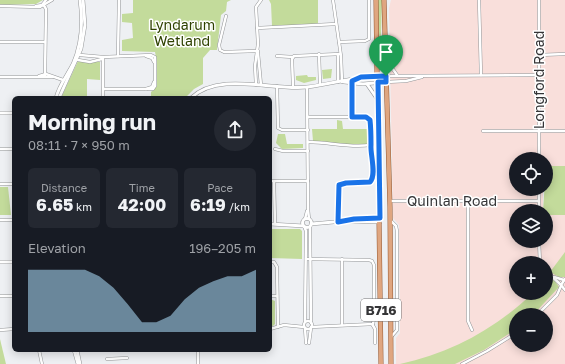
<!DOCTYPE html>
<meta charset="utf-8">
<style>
body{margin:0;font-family:"Golos Text",sans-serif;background:#242831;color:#f1f3f6;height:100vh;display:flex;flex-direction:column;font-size:15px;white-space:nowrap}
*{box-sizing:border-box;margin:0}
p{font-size:13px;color:#9ea1a6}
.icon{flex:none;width:22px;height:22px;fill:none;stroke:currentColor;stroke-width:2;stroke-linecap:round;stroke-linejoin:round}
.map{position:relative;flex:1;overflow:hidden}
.panel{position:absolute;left:12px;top:96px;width:260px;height:256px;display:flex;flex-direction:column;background:#171b24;border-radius:6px;box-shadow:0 2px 10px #0003}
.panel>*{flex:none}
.buttons{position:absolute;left:509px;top:152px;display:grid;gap:8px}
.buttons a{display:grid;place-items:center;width:44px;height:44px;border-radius:50%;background:#171b24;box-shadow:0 2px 10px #0003;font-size:20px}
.pin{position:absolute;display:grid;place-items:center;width:34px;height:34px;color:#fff;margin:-41px -17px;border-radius:50% 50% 50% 0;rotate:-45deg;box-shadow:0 0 4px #0007}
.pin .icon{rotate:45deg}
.round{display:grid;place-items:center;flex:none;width:42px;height:42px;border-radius:21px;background:#242831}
.overview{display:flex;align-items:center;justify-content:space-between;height:68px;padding:0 16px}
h1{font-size:22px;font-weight:700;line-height:30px}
.metrics{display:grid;grid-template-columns:repeat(3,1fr);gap:6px;height:68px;padding:4px 16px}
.metrics div{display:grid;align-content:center;border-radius:6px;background:#242831;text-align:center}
.metrics b{font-size:17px;font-weight:700}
.metrics small{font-size:11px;font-weight:400}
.metrics p{font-size:11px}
.chart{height:112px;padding:8px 16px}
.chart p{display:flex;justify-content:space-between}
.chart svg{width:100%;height:72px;margin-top:4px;fill:#8eb6ce;opacity:.7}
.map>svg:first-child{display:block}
</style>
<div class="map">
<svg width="565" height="364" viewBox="0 0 565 364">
<rect width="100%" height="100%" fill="#eef0f3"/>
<path fill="#f9dfdb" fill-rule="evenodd" d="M391,0H565V166H546V159H516V189H543V211H516V241H546V215H565V364H396V338L400,333L399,225L393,218L389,8ZM516,263H546V293H516ZM516,315H546V345H516Z"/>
<g fill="#c3db9b">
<path d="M0,0H43L36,4L0,5Z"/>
<path d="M133,0H231L227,2L226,11L221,15L217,50H210L203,58V84L194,89L185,98H151V92L157,86V62L155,52L122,51V40L133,38L132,23L122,22V14L133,13Z"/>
<path d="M269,0H318V24L272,26L271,4Z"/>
<path d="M376,0H382L380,71L378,69Z"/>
<path d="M78,61L100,62V80L87,79V98H61Z"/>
<path d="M332,69L331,78L323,79L322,70Z"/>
<path d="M307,75L308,77H316V80L304,83L296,80V76Z"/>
<path d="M337,120L342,121L343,129H368L367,144L340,145L313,141L312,129H337Z"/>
<path d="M278,134H285L287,144H303V148L282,149L276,143Z"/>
<path d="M546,166H565V215H546V211H543Z"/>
<path d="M0,187H8L11,215H0Z"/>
<path d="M270,229H300L302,231V259L270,258Z"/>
<path d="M565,252V277H559L550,272Z"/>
<path d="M547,276L555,281L559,287L533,315H516V329L484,350L455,364H400C451,353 495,329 533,293H546Z"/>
<path d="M270,299L275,301V324L273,326H270Z"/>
<path d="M0,339L6,364H0Z"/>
</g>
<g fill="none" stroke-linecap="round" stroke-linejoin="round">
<g stroke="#949698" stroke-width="3.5">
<g id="minor">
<path d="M333,0L341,56L342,82"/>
<path d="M479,0L481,75"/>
<path d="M43,4L46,9L45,76"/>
<path d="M0,6L40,7L52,0"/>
<path d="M36,6L42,5L46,0"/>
<path d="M226,16L219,45L220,50L224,52L258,51"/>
<path d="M257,28L336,24"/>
<path d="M0,42H45"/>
<path d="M339,42L365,41L369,39V0"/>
<path d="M258,53L261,85"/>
<path d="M319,54L320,84"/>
<path d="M80,55L103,57L151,55L155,57V86L153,89H103"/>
<path d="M387,55L388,62L397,75"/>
<path d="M539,55L565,54"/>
<path d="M118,56L119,0"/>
<path d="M146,56L152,58L154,62"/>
<path d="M277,56L293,57"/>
<path d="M103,57V98"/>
<path d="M78,60L90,62L102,59"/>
<path d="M39,76L46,74L63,80"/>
<path d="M387,76L539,75"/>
<path d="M0,77H53"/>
<path d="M338,82V54"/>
<path d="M386,82L406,81L422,77"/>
<path d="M256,85L255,66L258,44L256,7L261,0"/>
<path d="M277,86L278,128L282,130H308"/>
<path d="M293,86L292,59L294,56L340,54"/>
<path d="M307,87L308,209L309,219"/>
<path d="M146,89L152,87L154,82"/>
<path d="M308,117H366L370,120L372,138L370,145L372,151V179C365,187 348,179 339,185L338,222"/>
<path d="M352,117L353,79"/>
<path d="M483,131H565"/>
<path d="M308,142C329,142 349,148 370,145"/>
<path d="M0,149H14"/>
<path d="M275,149L283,151H308"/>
<path d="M539,159V0"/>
<path d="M270,181H308"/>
<path d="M274,181L275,224"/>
<path d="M0,184H14"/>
<path d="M539,189V211"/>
<path d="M390,201H539"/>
<path d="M468,201V321L472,330"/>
<path d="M305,219L307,211"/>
<path d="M0,220H14"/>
<path d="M391,221L396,226L397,231V330L391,337"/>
<path d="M304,226L306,231L305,322"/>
<path d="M310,226L311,323"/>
<path d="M539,241L540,263"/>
<path d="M306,259L369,260L372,261L374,265V319L373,324L311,327"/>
<path d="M342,259V325"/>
<path d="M270,262H274L277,267L278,327"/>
<path d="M546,271L561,285"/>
<path d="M554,277L564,280"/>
<path d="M565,279L561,285L565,290"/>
<path d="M0,296H14"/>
<path d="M270,296H277"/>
<path d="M537,315L557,295L561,286"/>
<circle cx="308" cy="325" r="4"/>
<path d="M372,324L375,329V343"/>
<path d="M305,328L306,343"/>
<path d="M270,329L284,325L304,327"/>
<path d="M0,330L14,329"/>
<path d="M309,343L311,328"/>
<path d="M39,350L42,364"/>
<path d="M107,359L127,358"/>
<path d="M198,364V350"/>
<path d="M462,364L487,351L516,333"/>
</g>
</g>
<g stroke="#949698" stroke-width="4">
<g id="tertiary">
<path d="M344,82L363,84L386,82"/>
<path d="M367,84L378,100"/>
<path d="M56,98C59,85 67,76 73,64C82,44 83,22 80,0"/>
<path d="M59,98L81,49L85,25L83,0"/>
<path d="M191,98C219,71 273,91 307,87C334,84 359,75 386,76"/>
<path d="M0,113H14"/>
<circle cx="307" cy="223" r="4.5"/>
<path d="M347,221L380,218"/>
<path d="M270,224L304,226"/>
<path d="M311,224L345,221L380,222"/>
<path d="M0,262H14"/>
<path d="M74,350L78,364"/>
<path d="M77,350L80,364"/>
</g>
</g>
<g stroke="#955730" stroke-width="5">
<g id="primary">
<path d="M376,0L381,364"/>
<path d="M384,0L390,207L391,364"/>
</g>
</g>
<use href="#minor" stroke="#fff" stroke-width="2.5"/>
<use href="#tertiary" stroke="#fff" stroke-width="3"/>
<use href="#primary" stroke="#dfa680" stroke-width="4"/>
</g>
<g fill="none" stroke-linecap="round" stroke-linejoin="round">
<g stroke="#fff" stroke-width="8">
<path id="route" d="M386,76V82H378L380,218L354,219L338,222L339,185L346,183L370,182C377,175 370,154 371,145C371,136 371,129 370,120L366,117H352V81L361,77Z"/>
</g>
<use href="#route" stroke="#1a73e8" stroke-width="5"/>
</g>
<g text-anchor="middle" stroke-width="3" stroke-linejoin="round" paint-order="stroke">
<rect fill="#fff" stroke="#727273" stroke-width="1" x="361" y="299" width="40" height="22" rx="3"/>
<g font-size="13" font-weight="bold" fill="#353537">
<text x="381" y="315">B716</text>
</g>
<g font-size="14" fill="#2f4200" stroke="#fff">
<text x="182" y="30">Lyndarum<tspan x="182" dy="16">Wetland</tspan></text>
</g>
<g font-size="14" fill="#353537" stroke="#fff">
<text transform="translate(539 80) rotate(-90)" y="5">Longford Road</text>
<text x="452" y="206">Quinlan Road</text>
</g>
</g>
</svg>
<div class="buttons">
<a><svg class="icon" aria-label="locate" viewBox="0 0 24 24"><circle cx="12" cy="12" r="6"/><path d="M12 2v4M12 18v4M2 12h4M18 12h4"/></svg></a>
<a><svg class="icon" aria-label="layers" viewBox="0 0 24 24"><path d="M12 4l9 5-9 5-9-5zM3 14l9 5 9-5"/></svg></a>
<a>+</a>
<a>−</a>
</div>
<div class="pin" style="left:386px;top:76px;background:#1e9e55"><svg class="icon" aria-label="arrive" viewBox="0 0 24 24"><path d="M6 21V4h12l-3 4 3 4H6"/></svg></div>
<section class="panel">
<div class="overview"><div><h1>Morning run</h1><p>08:11 · 7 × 950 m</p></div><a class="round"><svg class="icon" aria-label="share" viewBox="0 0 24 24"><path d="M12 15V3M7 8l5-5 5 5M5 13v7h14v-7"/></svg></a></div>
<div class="metrics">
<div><p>Distance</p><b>6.65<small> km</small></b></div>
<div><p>Time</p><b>42:00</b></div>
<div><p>Pace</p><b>6:19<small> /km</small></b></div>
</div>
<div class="chart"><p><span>Elevation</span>196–205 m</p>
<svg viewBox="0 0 160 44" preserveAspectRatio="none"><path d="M0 44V6L10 6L20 6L30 6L40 6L50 10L60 17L70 27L80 38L90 38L100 34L110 24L120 17L130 13L140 10L150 10L160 6V44z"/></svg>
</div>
</section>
</div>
